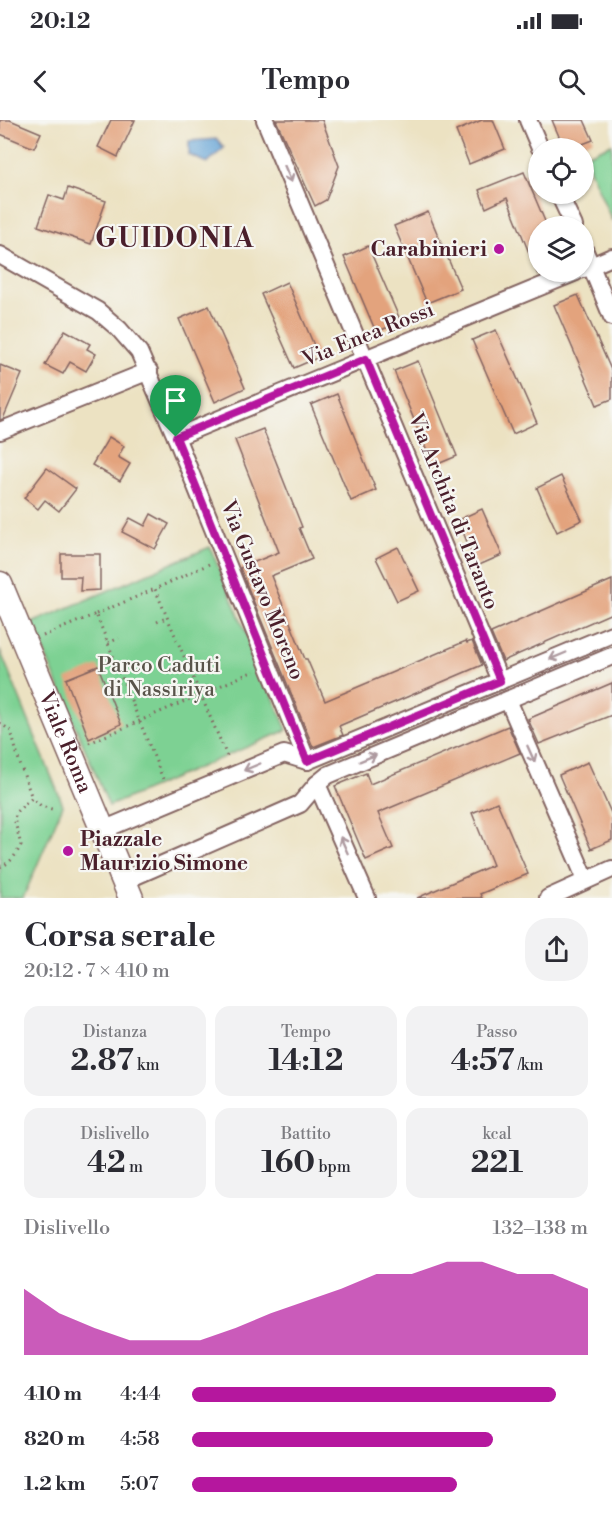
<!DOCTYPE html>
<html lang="it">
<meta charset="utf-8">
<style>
body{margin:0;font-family:"Libre Bodoni",serif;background:#f2f2f3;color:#2b2b33;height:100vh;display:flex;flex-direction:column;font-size:22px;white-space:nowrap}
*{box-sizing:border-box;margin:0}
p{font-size:20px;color:#7c7c81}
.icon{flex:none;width:33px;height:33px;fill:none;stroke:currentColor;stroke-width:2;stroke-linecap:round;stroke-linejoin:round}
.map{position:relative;height:778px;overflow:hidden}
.panel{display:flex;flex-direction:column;background:#fff;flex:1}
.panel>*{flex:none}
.tools{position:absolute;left:528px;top:18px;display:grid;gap:12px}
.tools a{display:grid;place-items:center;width:66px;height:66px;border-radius:50%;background:#fff;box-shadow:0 2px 4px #0004;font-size:30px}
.pin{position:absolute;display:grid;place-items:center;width:51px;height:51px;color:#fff;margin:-62px -26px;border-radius:50% 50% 50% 0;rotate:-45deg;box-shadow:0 0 6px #0007}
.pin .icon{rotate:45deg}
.round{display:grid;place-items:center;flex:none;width:63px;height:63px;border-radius:24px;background:#f2f2f3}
.summary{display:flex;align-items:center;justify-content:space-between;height:102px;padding:0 24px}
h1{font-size:33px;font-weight:800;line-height:45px}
.figures{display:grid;grid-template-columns:repeat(3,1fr);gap:9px;height:102px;padding:6px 24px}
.figures div{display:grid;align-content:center;border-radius:15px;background:#f2f2f3;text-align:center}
.figures b{font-size:30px;font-weight:800}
.figures small{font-size:16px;font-weight:400}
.figures p{font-size:16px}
.chart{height:168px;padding:12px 24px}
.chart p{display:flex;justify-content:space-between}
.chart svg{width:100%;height:108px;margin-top:6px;fill:#b5179e;opacity:.7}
ul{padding:0 24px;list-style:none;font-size:20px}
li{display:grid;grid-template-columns:96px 72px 1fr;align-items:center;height:45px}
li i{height:15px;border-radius:8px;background:#b5179e}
.status{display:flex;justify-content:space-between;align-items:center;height:42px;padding:0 30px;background:#fff;direction:ltr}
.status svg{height:16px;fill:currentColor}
header{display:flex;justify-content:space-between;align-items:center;height:78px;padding:0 24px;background:#fff;font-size:27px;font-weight:800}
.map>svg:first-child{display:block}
</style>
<div class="status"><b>20:12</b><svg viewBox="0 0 49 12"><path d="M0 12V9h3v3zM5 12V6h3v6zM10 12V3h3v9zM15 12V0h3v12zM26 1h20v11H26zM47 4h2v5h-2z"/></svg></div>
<header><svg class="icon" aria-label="back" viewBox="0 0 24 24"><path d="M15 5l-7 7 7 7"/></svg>Tempo<svg class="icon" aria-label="search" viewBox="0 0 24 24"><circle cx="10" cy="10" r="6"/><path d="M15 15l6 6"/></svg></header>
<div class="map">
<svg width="612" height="778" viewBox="0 0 612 778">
<rect width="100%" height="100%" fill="#f6f6f2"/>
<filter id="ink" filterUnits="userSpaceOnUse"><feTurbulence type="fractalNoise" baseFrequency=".0167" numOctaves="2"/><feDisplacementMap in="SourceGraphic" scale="12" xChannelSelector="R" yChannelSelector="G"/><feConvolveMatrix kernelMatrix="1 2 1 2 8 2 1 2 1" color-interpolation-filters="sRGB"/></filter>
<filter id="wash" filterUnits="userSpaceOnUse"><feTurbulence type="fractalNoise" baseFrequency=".008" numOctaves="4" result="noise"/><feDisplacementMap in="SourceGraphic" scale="24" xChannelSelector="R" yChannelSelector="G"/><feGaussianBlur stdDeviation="1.35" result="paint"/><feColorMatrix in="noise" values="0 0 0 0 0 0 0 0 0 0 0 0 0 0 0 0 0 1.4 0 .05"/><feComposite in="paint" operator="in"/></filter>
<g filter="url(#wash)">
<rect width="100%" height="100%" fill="#ece2c2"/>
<g fill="#7dd193" stroke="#64785f" stroke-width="1.5">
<path d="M612,24V101L584,36Z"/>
<path d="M210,427L287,610L109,686L32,503Z"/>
<path d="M0,530L63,685L23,778H0Z"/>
</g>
<path fill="#62a2d5" stroke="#566080" stroke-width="1.5" d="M217,19L224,28L207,43L189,35V21Z"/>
<g id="blocks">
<g fill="#e3a37d">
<path d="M0,0H10L41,13L34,28L0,14Z"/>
<path d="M111,0H135L118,37L98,27Z"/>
<path d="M276,0H322L339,46L326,80L315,86Z"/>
<path d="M482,0H493L505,29L469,44L456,11Z"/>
<path d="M552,0H584L593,20L572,28H564Z"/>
<path d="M524,52L547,106H538V155L507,78L486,88L479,70Z"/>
<path d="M68,68L106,81L91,124L38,106L49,75L64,80Z"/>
<path d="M428,92L461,169L427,183L394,106Z"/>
<path d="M368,126L401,202L376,212L344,137Z"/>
<path d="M287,162L319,237L294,248L261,174Z"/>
<path d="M578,175L612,252V279L597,285L554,185Z"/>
<path d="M209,186L245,268L215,282L179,199Z"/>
<path d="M65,210L90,224L87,229L96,234L86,251L70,242L63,254L45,245Z"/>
<path d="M496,210L537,303L513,314L472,220Z"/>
<path d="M418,241L457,336L433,346L394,251Z"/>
<path d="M0,245L22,254L3,299L0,300Z"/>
<path d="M337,274L376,370L351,381L311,285Z"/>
<path d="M263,309L302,407L299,408L312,439L271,456L305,539H307L325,581L466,521L467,523L472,521L482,545L339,606L343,615L313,627L240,448L279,432L235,320Z"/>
<path d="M109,317L124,326L118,337L130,344L120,361L92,345Z"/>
<path d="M47,348L76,369L59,391L45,380L38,389L24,378Z"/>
<path d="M561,356L582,400L557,412L537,368Z"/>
<path d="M482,389L502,435L477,446L458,400Z"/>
<path d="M151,394L169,404L155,429L122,412L130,398L145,406Z"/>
<path d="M398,427L419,471L397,481L376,438Z"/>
<path d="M61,434H100V470L80,471L81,457H61Z"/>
<path d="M612,460V493L503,541L491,513Z"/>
<path d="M98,546L121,604L89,619L66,559Z"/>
<path d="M612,563V595L539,624L528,599Z"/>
<path d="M508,606L520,633L378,693L393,728L366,740L335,666L366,653L370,664Z"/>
<path d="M588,642L612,695V720L591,729L559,655Z"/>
<path d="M497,682L528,754L480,774L482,778H417L493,745L472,693Z"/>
</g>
</g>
</g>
<g filter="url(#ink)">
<use href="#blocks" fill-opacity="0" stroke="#836360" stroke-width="1.5"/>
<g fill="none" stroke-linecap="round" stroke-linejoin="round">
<g stroke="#836360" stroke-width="20">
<g id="street">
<path d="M265,0L500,561"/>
<path d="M528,0L540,28"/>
<path d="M559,74L574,106"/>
<path d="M584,129L612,197"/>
<path d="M0,135L98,191L119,209L139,232L176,317L307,641"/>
<path d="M584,149L612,137"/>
<path d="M0,311L149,251"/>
<path d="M176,317L576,152"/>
<path d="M508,580L586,760"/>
<path d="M307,641L612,514"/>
<path d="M317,664L367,778"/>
<path d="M103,710L284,634L307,641"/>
<path d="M124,761L300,684L317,664L328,655L612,536"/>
<path d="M548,778L612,749"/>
</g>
</g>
<g stroke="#836360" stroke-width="27">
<g id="secondary">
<path id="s1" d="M0,464L131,778"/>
</g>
</g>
<g stroke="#836360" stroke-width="3" stroke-dasharray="1.5 4.5" stroke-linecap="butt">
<path d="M209,444L155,469L227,636"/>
<path d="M96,494L155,469"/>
<path d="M157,502L168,497"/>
<path d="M43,516L96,494L163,659"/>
<path d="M108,523L119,518"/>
<path d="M0,603L11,611L19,641L32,678"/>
<path d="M89,623L254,551"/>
<path d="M0,747C11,743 16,735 21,725L15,702L16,692L32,678L41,686L55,690"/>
</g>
<use href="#street" stroke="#fff" stroke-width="16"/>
<use href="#secondary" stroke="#fff" stroke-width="24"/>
</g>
<defs><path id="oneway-shaft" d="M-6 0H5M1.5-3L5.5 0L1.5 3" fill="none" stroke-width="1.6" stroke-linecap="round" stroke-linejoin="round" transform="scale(1.5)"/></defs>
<g stroke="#ae9aa0">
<use href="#oneway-shaft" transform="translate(288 54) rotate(67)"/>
<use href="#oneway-shaft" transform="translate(558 536) rotate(157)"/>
<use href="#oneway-shaft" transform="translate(531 634) rotate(66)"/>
<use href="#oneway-shaft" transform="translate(368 638) rotate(-22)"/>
<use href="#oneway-shaft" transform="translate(252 647) rotate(157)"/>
<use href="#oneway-shaft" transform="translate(344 725) rotate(-114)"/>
</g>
</g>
<g fill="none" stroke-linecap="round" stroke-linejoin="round" filter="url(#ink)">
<g stroke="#fff" stroke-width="12">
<path id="route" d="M366,239L500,561L307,641L176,317Z"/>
</g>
<use href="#route" stroke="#b5179e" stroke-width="8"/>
</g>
<g fill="#b5179e" stroke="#f6f6f2" stroke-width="2">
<circle cx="499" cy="129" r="6"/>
<circle cx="68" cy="731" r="6"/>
</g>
<g text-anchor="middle" stroke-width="4.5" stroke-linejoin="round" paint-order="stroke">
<g font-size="21" font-weight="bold" fill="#4a1f2b" stroke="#f6f6f2" text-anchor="end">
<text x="487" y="136">Carabinieri</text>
<text x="80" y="726" text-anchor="start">Piazzale<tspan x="80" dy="24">Maurizio Simone</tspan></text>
</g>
<g font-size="21" fill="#4a1f2b" stroke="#f6f6f2">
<text transform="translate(368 214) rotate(-22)" y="7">Via Enea Rossi</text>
<text transform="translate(454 391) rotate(68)" y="7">Via Archita di Taranto</text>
<text transform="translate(263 470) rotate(68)" y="7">Via Gustavo Moreno</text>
<text dy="7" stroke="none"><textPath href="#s1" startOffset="171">Viale Roma</textPath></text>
</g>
<g font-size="21" fill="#59544a" stroke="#f6f6f2">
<text x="159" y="552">Parco Caduti<tspan x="159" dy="24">di Nassiriya</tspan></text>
</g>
<g font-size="27" font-weight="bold" letter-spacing="1.5" fill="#4a1f2b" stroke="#f6f6f2">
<text x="175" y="127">GUIDONIA</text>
</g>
</g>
</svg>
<div class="tools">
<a><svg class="icon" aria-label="locate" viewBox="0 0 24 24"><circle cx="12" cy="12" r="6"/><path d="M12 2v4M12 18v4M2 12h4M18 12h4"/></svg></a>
<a><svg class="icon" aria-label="layers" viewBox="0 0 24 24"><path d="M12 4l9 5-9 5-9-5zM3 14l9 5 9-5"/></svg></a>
</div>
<div class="pin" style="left:176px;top:317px;background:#1e9e55"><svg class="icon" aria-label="arrive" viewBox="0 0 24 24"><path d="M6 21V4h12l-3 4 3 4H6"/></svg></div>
</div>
<section class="panel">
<div class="summary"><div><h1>Corsa serale</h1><p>20:12 · 7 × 410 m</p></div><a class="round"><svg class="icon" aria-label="share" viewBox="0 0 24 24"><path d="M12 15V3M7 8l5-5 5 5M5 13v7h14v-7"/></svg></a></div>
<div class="figures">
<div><p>Distanza</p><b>2.87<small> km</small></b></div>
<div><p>Tempo</p><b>14:12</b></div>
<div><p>Passo</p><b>4:57<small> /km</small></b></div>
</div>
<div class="figures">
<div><p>Dislivello</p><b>42<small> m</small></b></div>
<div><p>Battito</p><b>160<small> bpm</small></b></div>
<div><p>kcal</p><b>221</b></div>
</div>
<div class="chart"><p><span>Dislivello</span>132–138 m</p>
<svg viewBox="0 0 160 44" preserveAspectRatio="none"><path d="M0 44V17L10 27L20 33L30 38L40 38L50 38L60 33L70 27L80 22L90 17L100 11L110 11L120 6L130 6L140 11L150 11L160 17V44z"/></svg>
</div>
<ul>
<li><b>410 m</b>4:44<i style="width:92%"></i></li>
<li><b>820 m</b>4:58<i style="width:76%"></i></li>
<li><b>1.2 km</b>5:07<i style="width:67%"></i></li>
</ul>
</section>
